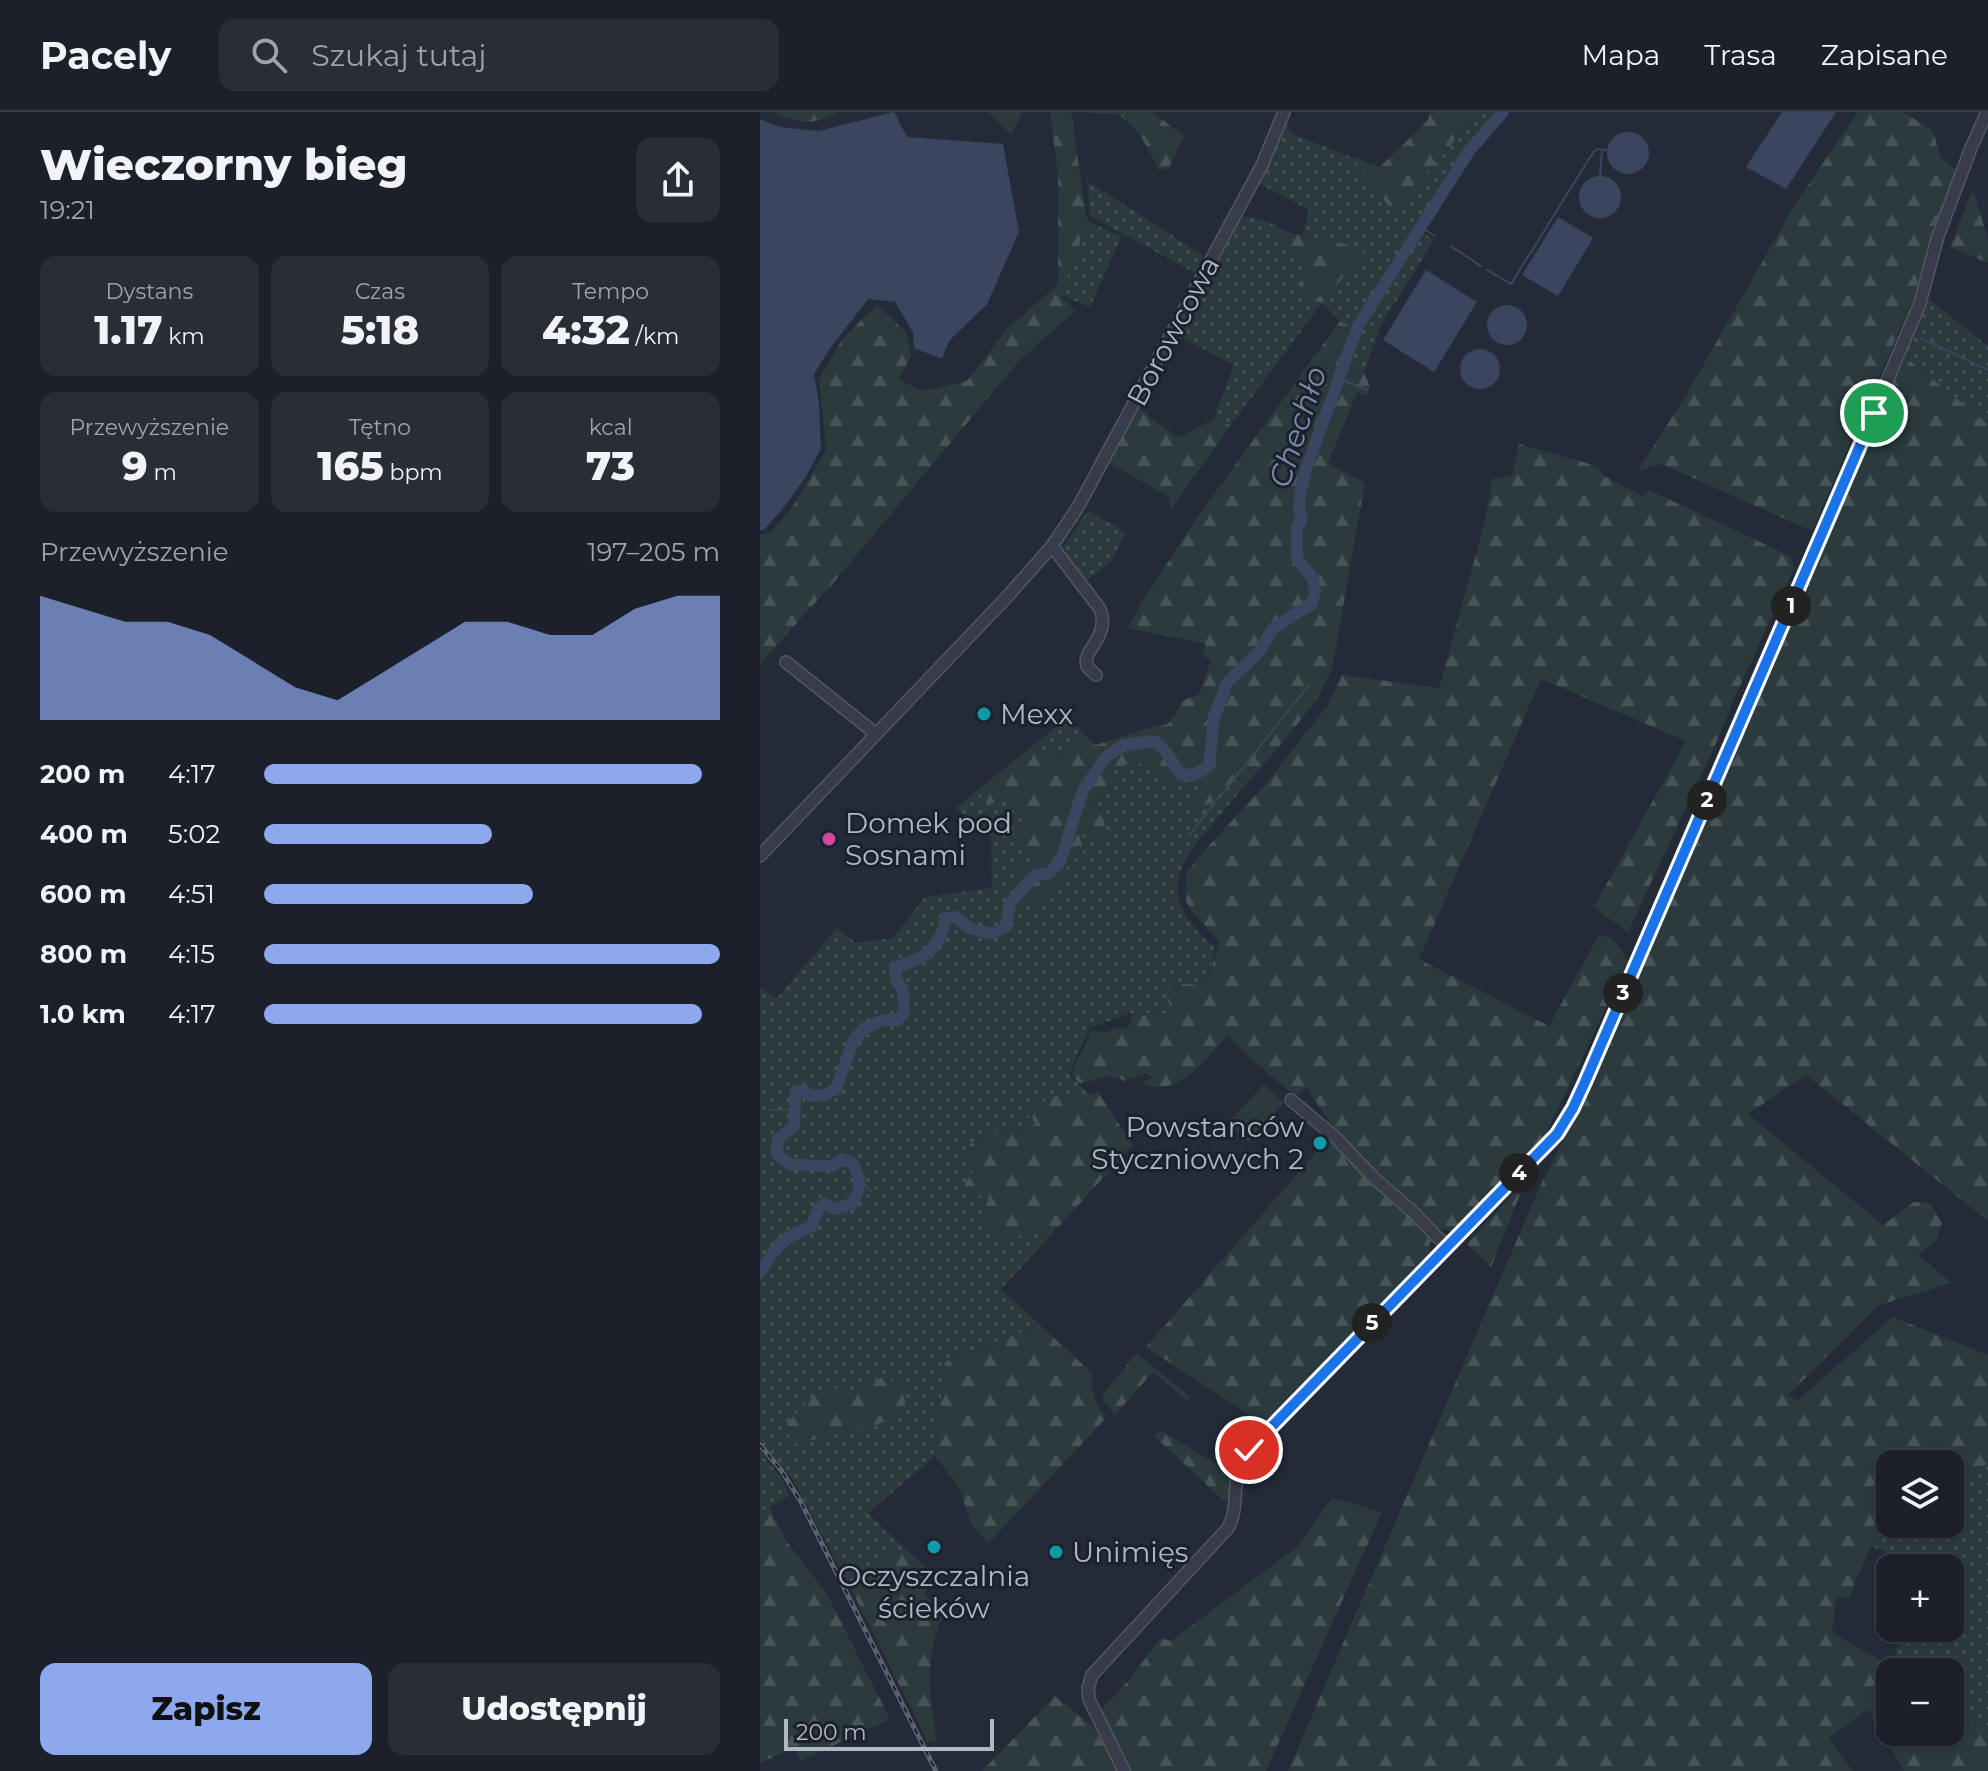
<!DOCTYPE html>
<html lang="pl">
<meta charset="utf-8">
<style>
body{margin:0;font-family:Montserrat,sans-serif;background:#282d36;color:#f1f3f6;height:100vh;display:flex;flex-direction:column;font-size:30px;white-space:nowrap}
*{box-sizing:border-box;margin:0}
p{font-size:26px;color:#a0a3a8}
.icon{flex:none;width:44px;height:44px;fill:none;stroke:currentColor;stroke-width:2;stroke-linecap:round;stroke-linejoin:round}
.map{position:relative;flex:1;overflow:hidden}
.drawer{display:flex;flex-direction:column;background:#1b202a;width:760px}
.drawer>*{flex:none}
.controls{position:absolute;left:1116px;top:1338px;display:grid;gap:16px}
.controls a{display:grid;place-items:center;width:88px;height:88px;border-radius:16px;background:#1b202a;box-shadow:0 2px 6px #0004,0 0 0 2px #393e47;font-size:40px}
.scale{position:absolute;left:24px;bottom:20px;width:210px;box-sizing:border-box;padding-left:8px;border:4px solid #b2b7c4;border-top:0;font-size:22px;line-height:28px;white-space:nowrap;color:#b2b7c4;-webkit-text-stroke:6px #1c212d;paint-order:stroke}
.pin{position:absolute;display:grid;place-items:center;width:68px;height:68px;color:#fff;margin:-34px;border:4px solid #fff;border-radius:50%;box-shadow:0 2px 8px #0007}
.km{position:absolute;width:40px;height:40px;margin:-20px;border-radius:50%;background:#222;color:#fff;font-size:22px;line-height:40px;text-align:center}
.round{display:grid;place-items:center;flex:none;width:84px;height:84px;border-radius:16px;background:#282d36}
.summary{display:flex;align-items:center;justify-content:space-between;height:136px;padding:0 40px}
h1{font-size:44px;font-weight:800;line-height:60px}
.metrics{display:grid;grid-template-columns:repeat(3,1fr);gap:12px;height:136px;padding:8px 40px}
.metrics div{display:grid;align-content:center;border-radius:16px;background:#282d36;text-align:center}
.metrics b{font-size:40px;font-weight:800}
.metrics small{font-size:22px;font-weight:400}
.metrics p{font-size:22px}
.chart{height:224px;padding:16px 40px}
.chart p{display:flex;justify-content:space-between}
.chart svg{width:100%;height:144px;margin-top:8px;fill:#8ea8ee;opacity:.7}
.cta{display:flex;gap:16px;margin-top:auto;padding:16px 40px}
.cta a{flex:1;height:92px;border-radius:16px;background:#8ea8ee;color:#111;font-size:32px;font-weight:800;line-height:92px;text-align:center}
.cta a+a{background:#282d36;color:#f1f3f6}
ul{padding:0 40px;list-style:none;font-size:26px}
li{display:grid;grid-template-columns:128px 96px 1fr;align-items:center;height:60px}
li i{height:20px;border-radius:10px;background:#8ea8ee}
header{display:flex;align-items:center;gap:48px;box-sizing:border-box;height:112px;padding:0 40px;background:#1b202a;border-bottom:2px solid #393e47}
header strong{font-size:38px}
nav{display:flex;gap:44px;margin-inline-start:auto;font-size:28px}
.search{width:560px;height:72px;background:#282d36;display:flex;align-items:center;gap:20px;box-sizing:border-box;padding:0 28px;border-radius:16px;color:#a0a3a8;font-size:30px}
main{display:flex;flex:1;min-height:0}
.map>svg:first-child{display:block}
</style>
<header>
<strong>Pacely</strong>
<div class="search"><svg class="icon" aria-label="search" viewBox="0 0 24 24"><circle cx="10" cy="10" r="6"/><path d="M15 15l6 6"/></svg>Szukaj tutaj</div>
<nav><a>Mapa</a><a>Trasa</a><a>Zapisane</a></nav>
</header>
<main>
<section class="drawer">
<div class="summary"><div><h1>Wieczorny bieg</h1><p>19:21</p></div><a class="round"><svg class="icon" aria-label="share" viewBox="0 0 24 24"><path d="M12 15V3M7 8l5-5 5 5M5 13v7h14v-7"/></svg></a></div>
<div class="metrics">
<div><p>Dystans</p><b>1.17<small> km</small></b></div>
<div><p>Czas</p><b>5:18</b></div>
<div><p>Tempo</p><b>4:32<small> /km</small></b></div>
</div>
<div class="metrics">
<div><p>Przewyższenie</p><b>9<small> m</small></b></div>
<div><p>Tętno</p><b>165<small> bpm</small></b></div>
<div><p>kcal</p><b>73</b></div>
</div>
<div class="chart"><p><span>Przewyższenie</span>197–205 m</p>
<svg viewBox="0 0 160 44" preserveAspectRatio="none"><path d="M0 44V6L10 10L20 14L30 14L40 18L50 26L60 34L70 38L80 30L90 22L100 14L110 14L120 18L130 18L140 10L150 6L160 6V44z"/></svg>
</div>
<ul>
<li><b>200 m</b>4:17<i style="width:96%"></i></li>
<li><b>400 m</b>5:02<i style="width:50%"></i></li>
<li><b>600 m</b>4:51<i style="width:59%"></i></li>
<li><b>800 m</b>4:15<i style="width:100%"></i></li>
<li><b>1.0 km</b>4:17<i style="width:96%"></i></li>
</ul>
<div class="cta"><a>Zapisz</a><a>Udostępnij</a></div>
</section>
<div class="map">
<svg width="1228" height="1659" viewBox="0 0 1228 1659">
<defs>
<pattern id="grass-dots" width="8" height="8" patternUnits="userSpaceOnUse" patternTransform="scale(2)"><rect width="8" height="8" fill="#2a3a3d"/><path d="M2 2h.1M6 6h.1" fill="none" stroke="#465457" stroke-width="1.8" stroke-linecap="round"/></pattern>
<pattern id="forest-firs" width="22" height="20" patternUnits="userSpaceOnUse" patternTransform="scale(2)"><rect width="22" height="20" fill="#2a3a3d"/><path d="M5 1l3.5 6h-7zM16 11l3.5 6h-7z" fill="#465457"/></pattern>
</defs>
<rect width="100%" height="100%" fill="#242a38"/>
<g fill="url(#grass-dots)">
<path d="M716,0H735C681,68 636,141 594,217L580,209L562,191L471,313L453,308L474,253L415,222L477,103L503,108L547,152L537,179L605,137L542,123L549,98L498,71L512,46L516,29L526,8L530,21L591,45L617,76L632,100L684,42Z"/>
<path d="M327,69L444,144L435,161L330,104Z"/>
<path d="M328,109L361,125L330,195L301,183Z"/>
<path d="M662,120L674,128L621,213L604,260L589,254L602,215Z"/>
<path d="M1169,187L1228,234V312L1144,244Z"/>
<path d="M328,398L366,421L351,449L325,470L303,435Z"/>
<path d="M308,606L323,621L312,627V637L299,646L282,639L276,631Z"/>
<path d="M373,651L388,653L409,680L416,672L432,669L449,672L451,691L469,671L491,666C479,680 467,695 455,709C436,733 409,758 420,792C427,810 443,823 455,836L449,866L436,873L414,902L371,901L329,916L309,963L331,984L314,988L306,986L264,1002L272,1005L277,1012L265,1016L240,1018L211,1031L212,1064L206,1070L211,1082L222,1083L229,1086L219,1106L280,1115L290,1124L241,1177L280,1213L185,1250L175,1344L108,1401L143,1435L90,1475L33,1368L0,1330V876L17,886L77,816L96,831L133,826L165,785L232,776L231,724L196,696L224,673L221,684L230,692L237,688L246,689L264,710L275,749L250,758L262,770L306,756L324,739L320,726L329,720L343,705L333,687L341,682L353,656Z"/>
<path d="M0,1338L21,1366L30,1383L0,1401Z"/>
<path d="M1228,1351V1627L1199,1596L1190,1590V1560H1140L1131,1554L1145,1516H1190V1456H1167V1454L1110,1434L1117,1419L1130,1411L1190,1412V1375Z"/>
</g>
<g fill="url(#forest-firs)">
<path d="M14,0H78C54,14 38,12 14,0Z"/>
<path d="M228,0H263L251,23Z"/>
<path d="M290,0H392L424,24L409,56L397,58V54L379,21L359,2L311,0L326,103L328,109L301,183L315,199L259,249L74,470L0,552V423L12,420L35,391L66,338L59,267L83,226L117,193L146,220L151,244L138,267L163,279L207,269L245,219L298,172V65Z"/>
<path d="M670,0H716L684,42L632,100L617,76L591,45L620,55L668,8Z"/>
<path d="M1098,0H1143L1173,19L1181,46L1197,58L1154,185L1052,419L901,352L878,359L928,280L1037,89Z"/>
<path d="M1213,76L1228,128V151L1190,135Z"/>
<path d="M503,108L528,120L606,137L562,191L537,179L547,152Z"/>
<path d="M580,209L594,217L582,252L604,260L610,275L607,284L597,281L568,351L605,371L572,557L557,588L508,648L491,666L469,671L451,691L436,696L430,683L447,672L432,669L416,672L409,681L388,653L373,651L353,656V668L333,688L343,705L348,724L339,725L329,720L320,726L324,739L306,756L305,772L285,793L255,788V779L262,770L249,757L274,749L252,730L264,710L246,689L237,688L229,693L221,684L224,673L276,631L282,639L300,646L311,637V627L323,621L336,633L384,617L408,612L424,588L439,582L451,548L442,544L446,532L368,516L382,490L438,404Z"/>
<path d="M1144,244L1228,312V1109L1046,963L988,1002L1123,1113L1154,1090L1170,1091L1182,1111L1176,1128L1158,1143L1192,1171L1119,1193L1028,1283L1037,1289L1133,1205L1228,1243V1351L1190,1375V1352H1130V1411L1117,1420L1089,1485L1076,1486L1072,1520L1140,1560H1130V1620H1190V1590L1199,1595L1228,1627V1659H1144L1108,1597L1069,1626L1093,1659H528L781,1072C851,941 904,803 961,666C992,591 1025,517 1057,442L1066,429L1091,363Z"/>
<path d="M380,297L418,326L453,308L471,313L411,397L408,384L347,350Z"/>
<path d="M759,332L837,354L844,364L883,384L889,378L1030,444L1034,456L974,587L954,636L868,820L834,795L926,629L781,567L659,847L789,914L839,823L853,827L868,849L786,1022L695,1119L673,1116L668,1120L672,1127L669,1134L670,1141L503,1312L386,1235L560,1036L580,1026L547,976L535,984L498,953L468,923C454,938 428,971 407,974C401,975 394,974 387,974L383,970L393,966L386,961L364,969C348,958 336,971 319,971L312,963C316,946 328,934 330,918L346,920L359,915L367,917L372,907L371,901L413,902L407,886L413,871L436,873L449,866L459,829L432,800L426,789V761L444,739L503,675L568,593L582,563L679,576L725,409L732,367L752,363Z"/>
<path d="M337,979L373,1033L290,1124L280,1115C267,1122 255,1128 240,1124L236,1119L219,1113V1106L229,1087C221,1082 213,1084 206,1078L205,1070L212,1063V1055L204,1048L205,1039L211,1031L240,1018L265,1016L276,1012L272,1005L259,999L265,996L302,982C311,992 328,986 337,979Z"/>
<path d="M766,1068L731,1155L707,1132Z"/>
<path d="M280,1213L333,1262C330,1281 335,1291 346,1306L229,1431L212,1414L199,1375L175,1344L185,1250Z"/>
<path d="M376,1241L380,1244L430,1285L427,1289L393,1260L355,1303L344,1290L342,1284Z"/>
<path d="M125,1264L146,1276L144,1300L116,1313L30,1333L27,1311L49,1287L75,1276L90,1281Z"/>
<path d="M400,1318L470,1360V1388H463L394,1324Z"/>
<path d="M572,1386L622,1400L506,1659H370L341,1598L368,1569L401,1526L411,1529L537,1435Z"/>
<path d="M9,1395L27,1430L67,1482L130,1607L40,1649L34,1636L0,1651V1401Z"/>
<path d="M143,1435L169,1458L172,1470L164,1482L175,1493L185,1499C182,1506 178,1514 176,1522C165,1556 171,1595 177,1629L168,1630L90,1475Z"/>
<path d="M295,1584L334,1616L358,1659H222Z"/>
</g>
<path fill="#2a3a3d" d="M504,972L524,991L488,1030L468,1011Z"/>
<g fill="#3a465f">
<path d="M134,0L147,25L243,32L259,120L227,192L189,229L182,247L154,236L153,220L135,190L108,187L69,238L54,262L59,291L61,337L45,366L25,394L4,418H0V7L20,15L58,19Z"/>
<path d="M1022,0H1076L1026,77L986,55Z"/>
<circle cx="868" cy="41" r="21"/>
<circle cx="840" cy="85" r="21"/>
<path d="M798,105L833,126L798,184L762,163Z"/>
<path d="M666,158L717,190L674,260L623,228Z"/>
<circle cx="747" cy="213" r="20"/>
<circle cx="720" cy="257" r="20"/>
</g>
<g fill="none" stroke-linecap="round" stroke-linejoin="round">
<g stroke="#3a465f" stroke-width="2">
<path d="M840,64L842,37"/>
<path d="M661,115L675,124"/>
<path d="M692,135L721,154"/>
<path d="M727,158L751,172L834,39L839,37L847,38"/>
<path d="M1161,226L1228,258"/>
<path d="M580,267L607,278"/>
<path d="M430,722L549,573"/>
<path d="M10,998L36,997"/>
<path d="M102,1070L112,1080"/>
</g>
<path stroke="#3a465f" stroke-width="12" d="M0,1161C16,1134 21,1126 51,1115L59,1096L64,1092L75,1097L92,1092C103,1072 101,1071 93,1051L82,1047L73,1054L33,1053L21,1046L17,1042L18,1027L34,1014C35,1005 34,984 36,979L43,978L50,984L64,983L76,977L93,930L103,917L123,908H137L144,901L143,877L137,870L135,857C143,851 151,850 160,846C174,839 184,821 186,806L196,805L209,816L232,822L246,815L250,791L275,763L289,761L300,750L323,678L346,645L364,633L394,629C410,640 409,648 421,662L434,663L449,654L454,605L467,571L499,540L513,517L538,500L551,493L555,480L553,467L537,446V417L542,406L539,398L540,382L546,357L598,214L709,39L743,0"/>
<g stroke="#525763" stroke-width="14">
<g id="minor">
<path d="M292,434L340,497C351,525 321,538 327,554C328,556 334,561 336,563"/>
<path d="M26,550L116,622"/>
<path d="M0,744L246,486L292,434L318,395L502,53L524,0"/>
<path d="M531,988L575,1025L614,1066L654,1101L678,1126L688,1133"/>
<path d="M364,1659L329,1587L328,1576L332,1563L468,1416C482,1390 467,1368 489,1338L797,1022L813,996L1062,423L1160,191L1178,124L1211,36L1227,0"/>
</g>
</g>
<use href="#minor" stroke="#373c48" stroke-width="11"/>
<g stroke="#5b6271" stroke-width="5">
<path id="rail" d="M0,1333L21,1358L41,1390L176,1659"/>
</g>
<use href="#rail" stroke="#1c212d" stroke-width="2" stroke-dasharray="6" stroke-linecap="butt"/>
</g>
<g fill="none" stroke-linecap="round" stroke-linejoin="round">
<g stroke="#fff" stroke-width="16">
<path id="route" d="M489,1338L797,1022L813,996L825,970L1114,301"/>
</g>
<use href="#route" stroke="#1a73e8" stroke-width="10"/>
</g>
<g fill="#0f9aa8" stroke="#1c212d" stroke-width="3">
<circle cx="224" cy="602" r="8"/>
<circle cx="560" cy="1031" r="8"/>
<circle cx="174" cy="1435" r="8"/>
<circle cx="296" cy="1440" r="8"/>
</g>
<circle fill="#d1479c" stroke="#1c212d" stroke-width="3" cx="69" cy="727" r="8"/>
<g text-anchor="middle" stroke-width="6" stroke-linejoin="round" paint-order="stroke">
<g font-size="28" fill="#b2b7c4" stroke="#1c212d">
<text transform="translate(413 219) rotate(-62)" y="10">Borowcowa</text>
</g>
<g font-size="28" fill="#b2b7c4" stroke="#1c212d" text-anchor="start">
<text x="240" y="612">Mexx</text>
<text x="85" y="721">Domek pod<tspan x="85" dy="32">Sosnami</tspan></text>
<text x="544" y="1025" text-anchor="end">Powstanców<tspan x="544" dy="32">Styczniowych 2</tspan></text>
<text x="312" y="1450">Unimięs</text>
<text x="174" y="1474" text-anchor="middle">Oczyszczalnia<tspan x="174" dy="32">ścieków</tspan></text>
</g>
<g font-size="30" font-style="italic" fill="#7c8baa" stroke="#1c212d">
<text transform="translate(538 315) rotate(-72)" y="10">Chechło</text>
</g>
</g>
</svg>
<div class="controls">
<a><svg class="icon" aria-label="layers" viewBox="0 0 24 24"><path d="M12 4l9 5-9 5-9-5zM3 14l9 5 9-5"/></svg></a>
<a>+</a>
<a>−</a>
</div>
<div class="scale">200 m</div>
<div class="pin" style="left:1114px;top:301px;background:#1e9e55"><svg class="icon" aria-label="arrive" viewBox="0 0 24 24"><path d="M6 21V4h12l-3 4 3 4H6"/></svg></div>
<div class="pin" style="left:489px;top:1338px;background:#d93025"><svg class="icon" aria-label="check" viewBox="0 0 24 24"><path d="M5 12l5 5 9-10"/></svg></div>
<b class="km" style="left:1031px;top:494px">1</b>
<b class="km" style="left:947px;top:688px">2</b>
<b class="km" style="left:863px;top:881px">3</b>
<b class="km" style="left:759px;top:1061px">4</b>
<b class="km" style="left:612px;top:1211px">5</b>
</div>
</main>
